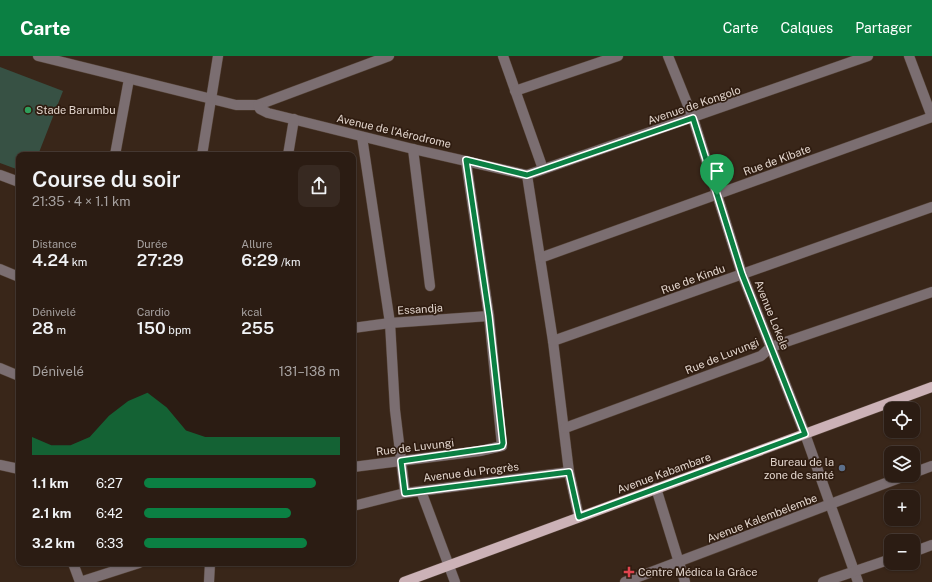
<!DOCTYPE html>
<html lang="fr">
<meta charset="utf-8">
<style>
body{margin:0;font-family:"Public Sans",sans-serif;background:#372921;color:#f1f3f6;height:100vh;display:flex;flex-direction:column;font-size:15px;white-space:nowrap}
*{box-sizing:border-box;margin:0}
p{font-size:13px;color:#a6a1a0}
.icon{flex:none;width:22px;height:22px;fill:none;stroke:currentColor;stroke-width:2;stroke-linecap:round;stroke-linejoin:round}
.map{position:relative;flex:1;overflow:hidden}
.details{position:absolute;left:16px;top:96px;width:340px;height:414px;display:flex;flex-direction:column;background:#2b1c13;border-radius:8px;box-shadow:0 1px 3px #0004,0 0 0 1px #473a33}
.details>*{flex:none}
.buttons{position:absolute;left:884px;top:346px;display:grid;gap:8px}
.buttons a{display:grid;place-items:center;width:36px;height:36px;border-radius:8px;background:#2b1c13;box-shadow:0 1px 3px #0004,0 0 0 1px #473a33;font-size:20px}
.pin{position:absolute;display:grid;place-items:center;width:34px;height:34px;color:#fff;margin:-41px -17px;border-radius:50% 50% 50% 0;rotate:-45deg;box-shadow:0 0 4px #0007}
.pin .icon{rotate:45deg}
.round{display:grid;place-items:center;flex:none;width:42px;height:42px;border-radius:8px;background:#372921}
.summary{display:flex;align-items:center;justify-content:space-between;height:68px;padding:0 16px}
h1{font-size:22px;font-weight:600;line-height:30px}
.metrics{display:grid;grid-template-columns:repeat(3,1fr);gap:6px;height:68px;padding:4px 16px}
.metrics div{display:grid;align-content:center}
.metrics b{font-size:17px;font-weight:600}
.metrics small{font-size:11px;font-weight:400}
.metrics p{font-size:11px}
.chart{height:112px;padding:8px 16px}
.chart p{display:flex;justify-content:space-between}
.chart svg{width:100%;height:72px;margin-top:4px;fill:#0b8043;opacity:.7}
ul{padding:0 16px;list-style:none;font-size:13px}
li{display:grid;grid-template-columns:64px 48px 1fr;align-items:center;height:30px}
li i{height:10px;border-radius:5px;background:#0b8043}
header{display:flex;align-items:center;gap:24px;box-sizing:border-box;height:56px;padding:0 20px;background:#0b8043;color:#fff}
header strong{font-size:19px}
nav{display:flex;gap:22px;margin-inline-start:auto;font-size:14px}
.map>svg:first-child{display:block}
</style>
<header>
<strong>Carte</strong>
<nav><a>Carte</a><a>Calques</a><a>Partager</a></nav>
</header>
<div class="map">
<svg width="932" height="526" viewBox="0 0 932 526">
<rect width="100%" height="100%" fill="#392619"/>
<path fill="#375144" d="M0,11L63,35L38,99H19V114L0,107Z"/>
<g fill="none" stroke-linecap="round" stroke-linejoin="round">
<g stroke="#544236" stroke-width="11">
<g id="minor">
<path d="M38,0L236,49H258L389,0"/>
<path d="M503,0L543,113"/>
<path d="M668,0L693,62L742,218L805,378L858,526"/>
<path d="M909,0L932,61"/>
<path d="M515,35L618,0"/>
<path d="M258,49L260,53L268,57L413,93L527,119L868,0"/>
<path d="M362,81L390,267L395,354L405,437"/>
<path d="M413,93L430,230"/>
<path d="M115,99L129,23"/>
<path d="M202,99L218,0"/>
<path d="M288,99L294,63"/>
<path d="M0,119L19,126"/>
<path d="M527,119L553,285L569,416L579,461"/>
<path d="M540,202L932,61"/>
<path d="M0,213L19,221"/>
<path d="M353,272L390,267L489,260"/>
<path d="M553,285L932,151"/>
<path d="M0,312L19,320"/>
<path d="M565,372L761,300L771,291L932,236"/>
<path d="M0,409L19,413"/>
<path d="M353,411L480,395L502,390L489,260L466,105"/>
<path d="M913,417L932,410"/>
<path d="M656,432L685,526"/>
<path d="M421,435L455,526"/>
<path d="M353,450L405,437L569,416"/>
<path d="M913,496L932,489"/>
<path d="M73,507L80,526"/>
<path d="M80,526L139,507"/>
<path d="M209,526L210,507"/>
<path d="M625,526L907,419"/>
<path d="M823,526L891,503"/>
</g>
</g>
<g stroke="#544236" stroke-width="11">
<path id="major" d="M404,526L932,331"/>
</g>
<use href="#minor" stroke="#7b6e71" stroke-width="10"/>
<use href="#major" stroke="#ccb2b7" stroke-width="10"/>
</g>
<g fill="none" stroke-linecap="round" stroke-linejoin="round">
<g stroke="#fff" stroke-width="8">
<path id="route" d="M693,62L742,218L805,378L579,461L569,416L405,437L401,405L499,391L502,390L503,387L489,260L466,104L527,119Z"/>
</g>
<use href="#route" stroke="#0b8043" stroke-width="5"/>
</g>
<circle fill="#2e9e5b" stroke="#2f1c10" stroke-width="1.5" cx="28" cy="54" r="4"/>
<circle fill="#5c6f8a" stroke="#2f1c10" stroke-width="1.5" cx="842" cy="412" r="4"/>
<path fill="#e0444e" stroke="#2f1c10" stroke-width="1.5" d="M627 510h4v4h4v4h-4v4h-4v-4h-4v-4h4z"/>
<g text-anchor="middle" stroke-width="3.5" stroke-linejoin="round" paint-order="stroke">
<g font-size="11" fill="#e2d5cd" stroke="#2f1c10">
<text transform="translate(694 49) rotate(-19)" y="4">Avenue de Kongolo</text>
<text transform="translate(394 75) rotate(13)" y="4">Avenue de l’Aérodrome</text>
<text transform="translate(777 104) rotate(-20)" y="4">Rue de Kibate</text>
<text transform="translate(693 223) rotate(-20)" y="4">Rue de Kindu</text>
<text transform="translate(420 253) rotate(-4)" y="4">Essandja</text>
<text transform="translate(772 259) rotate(68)" y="4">Avenue Lokele</text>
<text transform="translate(722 300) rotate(-22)" y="4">Rue de Luvungi</text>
<text transform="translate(415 391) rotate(-7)" y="4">Rue de Luvungi</text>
<text transform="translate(471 416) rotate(-7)" y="4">Avenue du Progrès</text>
<text transform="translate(664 417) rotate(-20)" y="4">Avenue Kabambare</text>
<text transform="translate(762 462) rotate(-21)" y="4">Avenue Kalembelembe</text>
</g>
<g font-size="11" fill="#e2d5cd" stroke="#2f1c10" text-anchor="start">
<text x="36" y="58">Stade Barumbu</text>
<text x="834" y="410" text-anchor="end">Bureau de la<tspan x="834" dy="13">zone de santé</tspan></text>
<text x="638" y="520">Centre Médica la Grâce</text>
</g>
</g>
</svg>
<div class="buttons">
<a><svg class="icon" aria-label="locate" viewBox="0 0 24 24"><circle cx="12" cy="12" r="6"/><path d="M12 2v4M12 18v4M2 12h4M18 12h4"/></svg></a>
<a><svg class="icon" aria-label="layers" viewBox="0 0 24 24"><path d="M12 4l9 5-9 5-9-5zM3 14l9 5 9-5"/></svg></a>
<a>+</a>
<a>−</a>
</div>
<div class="pin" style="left:717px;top:139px;background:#1e9e55"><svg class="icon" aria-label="arrive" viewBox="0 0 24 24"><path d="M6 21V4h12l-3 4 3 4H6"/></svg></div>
<section class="details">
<div class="summary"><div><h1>Course du soir</h1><p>21:35 · 4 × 1.1 km</p></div><a class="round"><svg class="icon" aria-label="share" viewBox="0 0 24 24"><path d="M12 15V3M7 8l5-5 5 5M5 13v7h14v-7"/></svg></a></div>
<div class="metrics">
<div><p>Distance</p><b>4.24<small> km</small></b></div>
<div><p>Durée</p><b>27:29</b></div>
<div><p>Allure</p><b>6:29<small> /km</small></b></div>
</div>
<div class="metrics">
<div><p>Dénivelé</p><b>28<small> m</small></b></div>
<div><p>Cardio</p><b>150<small> bpm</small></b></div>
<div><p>kcal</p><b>255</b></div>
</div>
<div class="chart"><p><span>Dénivelé</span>131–138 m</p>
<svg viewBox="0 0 160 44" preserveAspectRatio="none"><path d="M0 44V33L10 38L20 38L30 33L40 20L50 11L60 6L70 15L80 29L90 33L100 33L110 33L120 33L130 33L140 33L150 33L160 33V44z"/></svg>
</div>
<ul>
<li><b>1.1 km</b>6:27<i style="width:88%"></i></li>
<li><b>2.1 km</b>6:42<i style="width:75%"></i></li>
<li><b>3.2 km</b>6:33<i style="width:83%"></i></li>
</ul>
</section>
</div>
